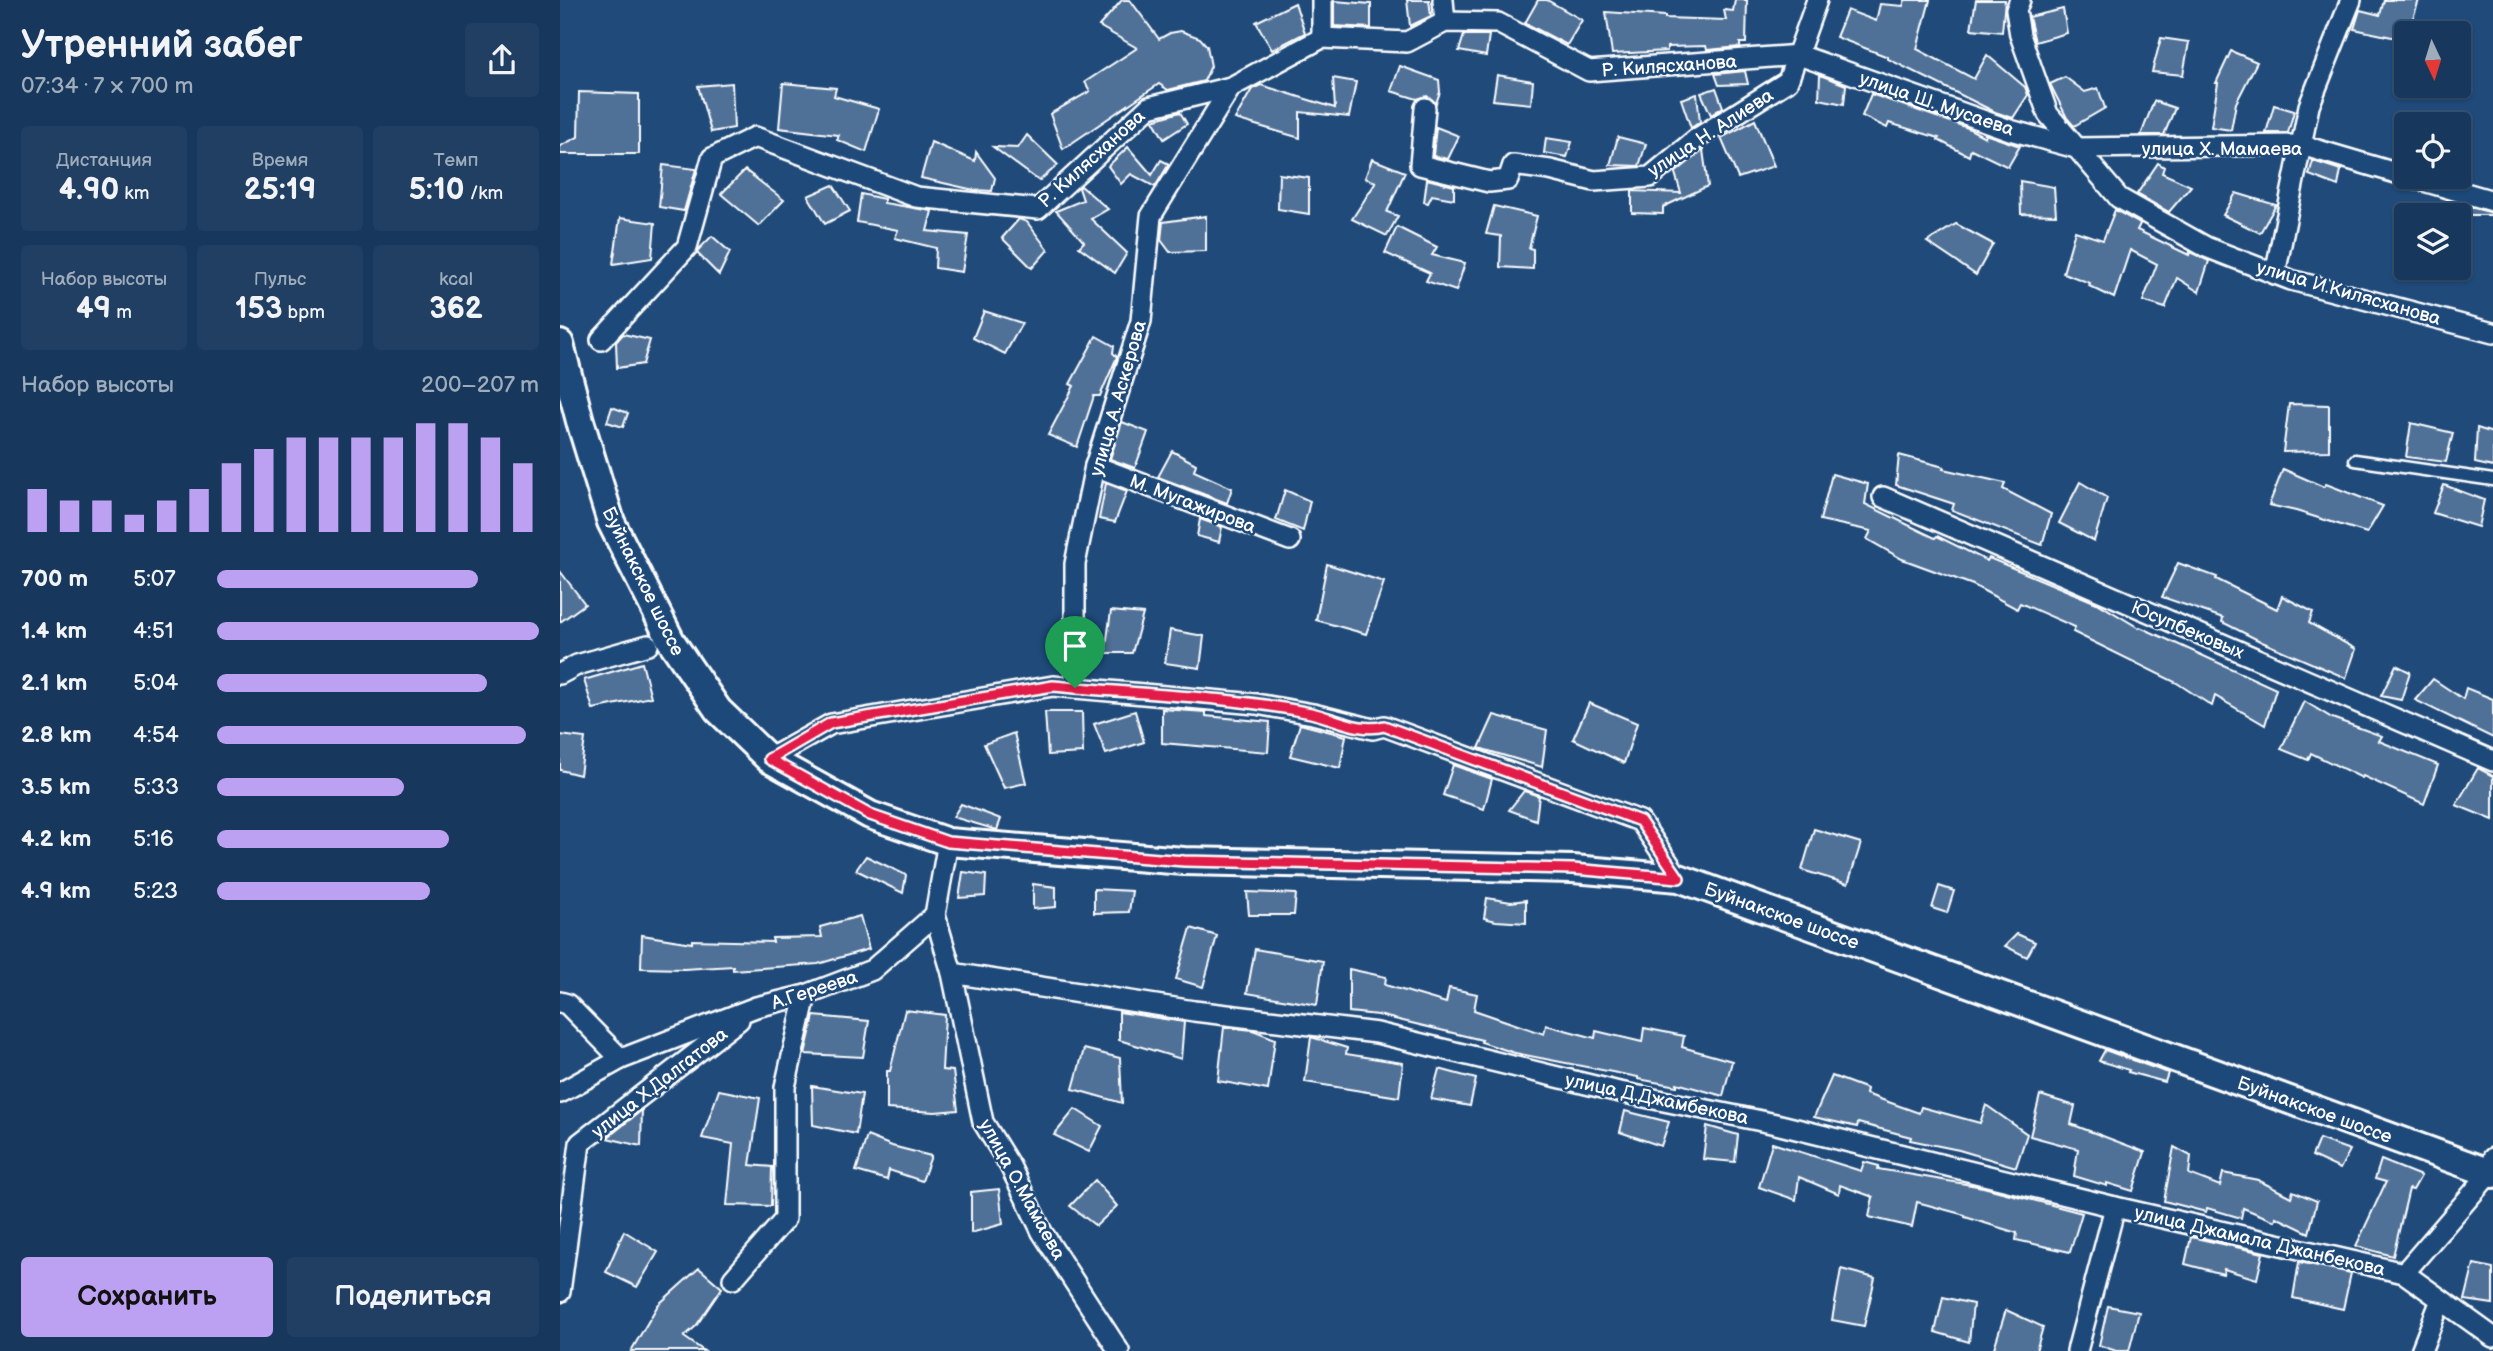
<!DOCTYPE html>
<html lang="ru">
<meta charset="utf-8">
<style>
body{margin:0;font-family:"Balsamiq Sans",sans-serif;background:#203f62;color:#f1f3f6;height:100vh;display:flex;flex-direction:column;font-size:26px;white-space:nowrap}
*{box-sizing:border-box;margin:0}
p{font-size:23px;color:#9eacbb}
.icon{flex:none;width:38px;height:38px;fill:none;stroke:currentColor;stroke-width:2;stroke-linecap:round;stroke-linejoin:round}
.map{position:relative;flex:1;overflow:hidden}
.panel{display:flex;flex-direction:column;background:#17385c;width:560px}
.panel>*{flex:none}
.needle{width:46px;rotate:176deg}
.fabs{position:absolute;left:1834px;top:21px;display:grid;gap:14px}
.fabs a{display:grid;place-items:center;width:77px;height:77px;border-radius:7px;background:#17385c;box-shadow:0 2px 5px #0004,0 0 0 2px #365272;font-size:35px}
.pin{position:absolute;display:grid;place-items:center;width:60px;height:60px;color:#fff;margin:-72px -30px;border-radius:50% 50% 50% 0;rotate:-45deg;box-shadow:0 0 7px #0007}
.pin .icon{rotate:45deg}
.round{display:grid;place-items:center;flex:none;width:74px;height:74px;border-radius:7px;background:#203f62}
.head{display:flex;align-items:center;justify-content:space-between;height:119px;padding:0 21px}
h1{font-size:38px;font-weight:700;line-height:52px}
.stats{display:grid;grid-template-columns:repeat(3,1fr);gap:10px;height:119px;padding:7px 21px}
.stats div{display:grid;align-content:center;border-radius:7px;background:#203f62;text-align:center}
.stats b{font-size:30px;font-weight:700}
.stats small{font-size:19px;font-weight:400}
.stats p{font-size:19px}
.chart{height:196px;padding:14px 21px}
.chart p{display:flex;justify-content:space-between}
.chart svg{width:100%;height:126px;margin-top:7px;stroke:#bca0f2;stroke-width:6}
.primary-button{display:flex;gap:14px;margin-top:auto;padding:14px 21px}
.primary-button a{flex:1;height:80px;border-radius:7px;background:#bca0f2;color:#111;font-size:28px;font-weight:700;line-height:80px;text-align:center}
.primary-button a+a{background:#203f62;color:#f1f3f6}
ul{padding:0 21px;list-style:none;font-size:23px}
li{display:grid;grid-template-columns:112px 84px 1fr;align-items:center;height:52px}
li i{height:18px;border-radius:9px;background:#bca0f2}
main{display:flex;flex:1;min-height:0}
.map>svg:first-child{display:block}
</style>
<main>
<section class="panel">
<div class="head"><div><h1>Утренний забег</h1><p>07:34 · 7 × 700 m</p></div><a class="round"><svg class="icon" aria-label="share" viewBox="0 0 24 24"><path d="M12 15V3M7 8l5-5 5 5M5 13v7h14v-7"/></svg></a></div>
<div class="stats">
<div><p>Дистанция</p><b>4.90<small> km</small></b></div>
<div><p>Время</p><b>25:19</b></div>
<div><p>Темп</p><b>5:10<small> /km</small></b></div>
</div>
<div class="stats">
<div><p>Набор высоты</p><b>49<small> m</small></b></div>
<div><p>Пульс</p><b>153<small> bpm</small></b></div>
<div><p>kcal</p><b>362</b></div>
</div>
<div class="chart"><p><span>Набор высоты</span>200–207 m</p>
<svg viewBox="0 0 160 44" preserveAspectRatio="none"><path d="M5 44V29M15 44V33M25 44V33M35 44V38M45 44V33M55 44V29M65 44V20M75 44V15M85 44V11M95 44V11M105 44V11M115 44V11M125 44V6M135 44V6M145 44V11M155 44V20"/></svg>
</div>
<ul>
<li><b>700 m</b>5:07<i style="width:81%"></i></li>
<li><b>1.4 km</b>4:51<i style="width:100%"></i></li>
<li><b>2.1 km</b>5:04<i style="width:84%"></i></li>
<li><b>2.8 km</b>4:54<i style="width:96%"></i></li>
<li><b>3.5 km</b>5:33<i style="width:58%"></i></li>
<li><b>4.2 km</b>5:16<i style="width:72%"></i></li>
<li><b>4.9 km</b>5:23<i style="width:66%"></i></li>
</ul>
<div class="primary-button"><a>Сохранить</a><a>Поделиться</a></div>
</section>
<div class="map">
<svg width="1933" height="1351" viewBox="0 0 1933 1351">
<rect width="100%" height="100%" fill="#1f4a7a"/>
<filter id="ink" filterUnits="userSpaceOnUse"><feTurbulence type="fractalNoise" baseFrequency=".0143" numOctaves="2"/><feDisplacementMap in="SourceGraphic" scale="14" xChannelSelector="R" yChannelSelector="G"/><feConvolveMatrix kernelMatrix="1 2 1 2 8 2 1 2 1" color-interpolation-filters="sRGB"/></filter>
<g filter="url(#ink)">
<g fill="#507197" stroke="#fff" stroke-width="2">
<path d="M562,0H570L599,39L610,33L621,31L640,38L647,46L651,66L644,81L608,90L599,84L503,149L490,114L530,91L525,82L577,48L539,26Z"/>
<path d="M847,0H869L871,16L850,26Z"/>
<path d="M978,0H987L1022,20L1007,45L965,23Z"/>
<path d="M1175,0H1187L1186,43H1180V47L1147,50L1146,46L1107,47V51L1052,54L1046,12L1105,16V18L1166,20L1164,10L1173,11Z"/>
<path d="M1345,0H1370L1357,49L1414,79L1427,55L1465,87L1468,95L1453,118L1435,112L1328,59V57L1276,37L1287,10L1316,21L1320,4L1343,6Z"/>
<path d="M1416,0H1445L1442,32L1411,29Z"/>
<path d="M1824,0H1859L1848,33H1846V40L1794,29L1800,10L1820,15Z"/>
<path d="M774,1L811,4V28L774,26Z"/>
<path d="M735,3L745,33L712,50L696,22Z"/>
<path d="M1503,9L1507,33L1475,42L1469,17Z"/>
<path d="M904,35H929L926,56L899,51Z"/>
<path d="M1601,38L1629,42L1623,75L1592,72Z"/>
<path d="M1671,51L1697,62L1676,103L1671,130L1651,127L1658,83H1656Z"/>
<path d="M840,66L879,80L880,92L876,103L867,96L857,99L831,91Z"/>
<path d="M1185,71L1188,84L1159,85L1155,74Z"/>
<path d="M937,75L973,81L971,104L933,100Z"/>
<path d="M1260,75L1286,85L1284,104L1259,99Z"/>
<path d="M1505,77L1525,92L1538,88L1545,108L1514,126L1507,118L1490,84Z"/>
<path d="M773,78L796,82L789,117L740,112V138L675,119L692,89L701,85L775,108Z"/>
<path d="M172,83L174,128L151,132L138,86Z"/>
<path d="M223,83L276,88L274,96L319,109L306,152L277,140L279,135L219,128Z"/>
<path d="M1156,88L1163,107L1151,115L1141,93Z"/>
<path d="M19,92L79,94V154H0V146L18,137Z"/>
<path d="M1137,94L1140,122L1131,128L1121,99Z"/>
<path d="M1311,94L1408,128L1425,137V134L1460,146L1448,167L1411,149L1409,156L1378,140L1379,138L1329,123L1327,128L1302,116Z"/>
<path d="M1594,101L1615,108L1604,135H1581Z"/>
<path d="M1714,105L1734,111L1728,133H1706Z"/>
<path d="M620,112L627,124L604,139L593,120Z"/>
<path d="M1195,120L1214,166L1178,178L1161,138Z"/>
<path d="M876,127L899,136L888,159L873,156Z"/>
<path d="M467,135L498,165L479,181L433,147L458,148Z"/>
<path d="M1058,137L1086,144L1079,166L1050,165Z"/>
<path d="M986,138L1012,142L1007,157L984,153Z"/>
<path d="M371,142L415,161L416,152L435,178L432,191L414,190L361,178Z"/>
<path d="M568,147L592,175L601,160L609,164L595,187L571,174L561,184L548,166Z"/>
<path d="M1143,150L1148,186L1103,207V214L1072,213V191L1121,193L1115,173Z"/>
<path d="M812,159L845,172L827,212L838,216L827,236L792,219L816,182L805,178Z"/>
<path d="M1753,161L1781,170L1778,186L1749,175Z"/>
<path d="M1598,163L1604,167L1602,173L1631,186L1609,212L1577,194Z"/>
<path d="M103,165L136,169L124,211L99,207Z"/>
<path d="M185,170L224,200L199,226L161,194Z"/>
<path d="M719,174L749,178V214L718,209Z"/>
<path d="M867,179L894,186V199L872,195L868,203L864,202Z"/>
<path d="M1460,181L1494,187L1496,215L1461,214Z"/>
<path d="M273,185L290,211L265,224L248,196Z"/>
<path d="M521,186L548,209L531,219L567,253L555,273L519,247L524,242L496,211L523,200L519,188Z"/>
<path d="M1676,193L1716,205L1700,233L1663,215Z"/>
<path d="M301,194L324,199V203L372,211L367,231L408,235L402,272L375,268L376,248L335,238L338,230L297,222Z"/>
<path d="M1887,201L1933,213L1932,215H1882Z"/>
<path d="M934,206L977,216L969,248L973,249V269L940,267L941,236L926,234Z"/>
<path d="M1555,210L1580,224L1577,230L1629,255L1630,252L1649,261L1639,292L1617,278L1605,308L1583,301L1597,264L1570,250L1554,298L1529,286L1530,283L1503,273L1515,231L1543,240Z"/>
<path d="M646,216V251L610,252L601,240L603,222Z"/>
<path d="M60,218L95,223L92,258L53,264Z"/>
<path d="M459,219L467,222L488,250L472,268L442,238Z"/>
<path d="M1396,224L1433,244L1416,275L1367,242Z"/>
<path d="M837,227L877,247L872,255L905,263L896,291L866,281L870,273L825,253Z"/>
<path d="M152,236L170,252L159,275L137,253L140,248Z"/>
<path d="M424,311L462,323L445,354L413,338Z"/>
<path d="M63,334L90,340L83,364L57,368L56,342Z"/>
<path d="M536,336L554,346L553,353L557,357L540,396H534L517,447L488,435L514,386L510,384Z"/>
<path d="M1729,404L1769,405V451L1723,452Z"/>
<path d="M52,407L68,413L63,427L47,422Z"/>
<path d="M562,422L588,432L575,468L550,459Z"/>
<path d="M1851,423L1893,433L1886,462L1846,457Z"/>
<path d="M1917,428L1933,433V467L1915,463Z"/>
<path d="M612,451L636,464L634,471L672,488L667,503L598,477Z"/>
<path d="M1339,455L1384,467L1383,469L1445,483L1443,489L1491,514L1482,545L1392,510L1394,504L1336,485Z"/>
<path d="M1723,469L1764,487L1766,484L1823,506L1807,533L1736,511L1709,505Z"/>
<path d="M1272,474L1308,484L1305,504L1375,538L1377,536L1427,561L1429,558L1539,604L1579,628L1580,627L1716,689L1705,725L1655,696L1652,706L1617,683L1513,632L1515,627L1460,603L1457,609L1413,585L1342,559L1307,539L1311,531L1260,520Z"/>
<path d="M1520,482L1547,498L1534,541L1499,523Z"/>
<path d="M546,483L567,491L555,522L539,519Z"/>
<path d="M1884,485L1924,500L1918,527L1873,513Z"/>
<path d="M725,490L750,501L743,531L716,520Z"/>
<path d="M640,519L662,527L659,542L637,536Z"/>
<path d="M1618,563L1657,577L1656,579L1717,609L1722,596L1753,612L1749,623L1796,649L1786,678L1702,642L1662,622L1663,618L1602,597Z"/>
<path d="M767,564L824,582L806,634L756,620Z"/>
<path d="M0,571L25,604L0,622Z"/>
<path d="M551,611L583,614L572,653H545Z"/>
<path d="M610,630L644,636L640,668L605,663Z"/>
<path d="M82,663L91,697L33,709L24,680Z"/>
<path d="M1836,665L1850,672L1841,700L1821,696Z"/>
<path d="M1873,679L1903,699L1906,688L1933,699V738L1855,700Z"/>
<path d="M1744,701L1772,718L1822,736L1819,741L1878,765L1864,804L1803,776L1802,778L1751,753L1748,760L1721,749Z"/>
<path d="M1029,703L1077,723L1064,763L1013,739Z"/>
<path d="M602,709L646,712V716L710,722L708,752L602,743Z"/>
<path d="M575,711L584,742L546,754L534,724Z"/>
<path d="M485,712H522L523,753L488,755Z"/>
<path d="M934,715L987,730L982,767L919,748Z"/>
<path d="M740,724L786,736L780,768L730,756Z"/>
<path d="M454,733L466,783L444,788L424,744Z"/>
<path d="M0,735L25,738L20,775L0,770Z"/>
<path d="M893,765L932,779L924,809L883,795Z"/>
<path d="M1918,768L1933,776V820L1896,805Z"/>
<path d="M964,791L979,796L976,820L949,810Z"/>
<path d="M401,804L441,819L437,830L393,817Z"/>
<path d="M1254,829L1301,843L1288,884L1242,870Z"/>
<path d="M306,856L346,875L343,893L296,870Z"/>
<path d="M403,872L426,875L425,896L399,898Z"/>
<path d="M473,884L496,887V907L473,909Z"/>
<path d="M1379,886L1394,891L1387,913L1372,908Z"/>
<path d="M534,889L572,891L569,912L534,913Z"/>
<path d="M687,892L736,894L734,915H689Z"/>
<path d="M927,898L951,902L966,900V923L936,921L924,918Z"/>
<path d="M300,916L309,949L258,964L173,970V966L124,969L81,968L82,935L132,943V940L213,942L212,938L262,937L260,927Z"/>
<path d="M631,928L657,936L643,987L616,979Z"/>
<path d="M1457,934L1475,942L1467,957L1445,946Z"/>
<path d="M695,949L763,961L757,1005L687,993Z"/>
<path d="M789,969L826,977L825,985L886,1003L889,988L917,994L914,1010L984,1034L986,1025L1035,1038L1036,1031L1082,1042L1084,1028L1124,1036L1122,1047L1172,1061L1163,1096L1117,1083V1086L1078,1079V1077L955,1053L921,1042L922,1040L818,1015L789,1012Z"/>
<path d="M345,1010L385,1015L382,1070L393,1071L398,1110L375,1112L327,1109V1071H330Z"/>
<path d="M559,1012L624,1022L621,1059L559,1040Z"/>
<path d="M254,1016L309,1021L303,1057L245,1054Z"/>
<path d="M664,1027L693,1030L715,1039L708,1090L658,1081Z"/>
<path d="M751,1037L787,1048L786,1054L843,1063L839,1097L745,1082Z"/>
<path d="M524,1049L560,1058L562,1103L513,1089Z"/>
<path d="M1545,1050L1608,1073L1605,1082L1568,1072L1569,1070L1539,1061Z"/>
<path d="M879,1069L916,1079L910,1106L871,1099Z"/>
<path d="M1272,1076L1307,1089L1306,1094L1359,1113L1361,1107L1420,1123L1426,1105L1467,1134L1456,1167L1399,1150L1350,1140L1351,1137L1298,1123L1297,1127L1254,1117Z"/>
<path d="M252,1086L302,1094L296,1134L253,1125Z"/>
<path d="M159,1090L200,1098L190,1165L212,1167L211,1206L167,1205L173,1144L142,1138Z"/>
<path d="M1480,1095L1515,1106L1511,1124L1585,1152L1573,1191L1547,1183V1186L1514,1176L1518,1149L1470,1136Z"/>
<path d="M515,1109L542,1126L529,1152L494,1135Z"/>
<path d="M82,1110L81,1146L47,1138Z"/>
<path d="M1065,1111L1109,1122L1101,1146L1060,1132Z"/>
<path d="M1147,1126L1178,1135L1175,1162L1143,1159Z"/>
<path d="M307,1136L332,1146L371,1156L362,1181L329,1170L327,1180L296,1171Z"/>
<path d="M1759,1139L1790,1150L1780,1169L1752,1156Z"/>
<path d="M1212,1143L1301,1171L1304,1162L1319,1166L1318,1169L1423,1187L1522,1213L1510,1252L1456,1240L1457,1233L1405,1217V1215L1357,1202L1352,1227L1309,1217L1313,1197L1280,1185L1279,1194L1239,1177L1236,1200L1199,1187Z"/>
<path d="M1614,1147L1631,1156L1629,1174L1660,1186L1663,1173L1698,1180L1731,1197L1733,1191L1757,1201L1749,1233L1716,1217L1715,1221L1683,1208L1681,1218L1647,1208L1646,1212L1604,1201Z"/>
<path d="M1821,1160L1861,1176L1853,1190L1849,1189L1833,1256L1796,1246L1826,1182L1815,1179Z"/>
<path d="M535,1180L557,1206L536,1226L510,1206Z"/>
<path d="M439,1189L443,1224L411,1233V1192Z"/>
<path d="M64,1231L98,1252L77,1287L46,1272Z"/>
<path d="M1631,1237L1703,1253L1697,1279L1664,1269L1663,1274L1625,1264Z"/>
<path d="M1739,1262L1791,1273L1783,1309L1733,1298Z"/>
<path d="M1914,1264L1933,1268V1304L1905,1300Z"/>
<path d="M139,1268L162,1288L136,1326L124,1337L144,1351H71L98,1305Z"/>
<path d="M1281,1269L1315,1278L1304,1326L1272,1320Z"/>
<path d="M1383,1297L1413,1304L1409,1342L1375,1332Z"/>
<path d="M1548,1306L1579,1312L1569,1351H1556L1539,1345Z"/>
<path d="M1446,1310L1483,1327L1476,1351H1443L1434,1348Z"/>
</g>
<g fill="none" stroke-linecap="round" stroke-linejoin="round">
<g stroke="#fff" stroke-width="15">
<path id="lane" d="M1795,460L1933,480"/>
</g>
<g stroke="#fff" stroke-width="24">
<g id="street">
<path d="M762,0V38"/>
<path d="M883,0L885,22"/>
<path d="M1460,0L1456,10L1460,35L1488,114L1559,198L1646,247L1731,280L1933,333"/>
<path d="M865,108L860,165L929,182L948,180L953,165L990,170L1034,181L1090,177L1136,139L1228,81L1257,0"/>
<path d="M1850,177L1933,201"/>
<path d="M1715,274L1749,106L1791,0"/>
<path d="M41,340L127,247L152,158L195,137L356,197L478,209L589,107L671,87L762,38L847,42L885,22L938,23L1029,71L1239,55L1450,130L1516,148L1741,145L1846,176"/>
<path d="M535,466L730,540"/>
<path d="M1323,497L1933,761"/>
<path d="M0,674L17,665L88,645"/>
<path d="M515,688V564L535,466L581,321L591,216L671,87"/>
<path d="M209,759L271,724L493,686L696,704L753,714L813,729L824,726L1080,821L1119,878"/>
<path d="M388,842L375,915L392,973L423,1122L450,1166L482,1232L559,1351"/>
<path d="M392,973L634,1011L817,1033L1055,1091L1216,1124L1555,1207L1844,1273L1933,1337"/>
<path d="M0,1002L7,1004L61,1059"/>
<path d="M0,1093L61,1059L196,1007L246,995L312,970L375,915"/>
<path d="M1844,1273L1930,1173L1933,1158"/>
<path d="M173,1279L225,1219V1087L246,995"/>
<path d="M0,1292L20,1143L179,1020"/>
<path d="M1517,1351L1555,1207"/>
<path d="M1861,1351L1881,1300"/>
</g>
</g>
<g stroke="#fff" stroke-width="32">
<path id="secondary" d="M0,344L20,421L51,522L111,641L158,710L209,759L310,815L388,842L624,861L1013,869L1119,878L1933,1174"/>
</g>
<use href="#lane" stroke="#1f4a7a" stroke-width="10"/>
<use href="#street" stroke="#1f4a7a" stroke-width="19"/>
<use href="#secondary" stroke="#1f4a7a" stroke-width="26"/>
</g>
</g>
<g fill="none" stroke-linecap="round" stroke-linejoin="round" filter="url(#ink)">
<g stroke="#fff" stroke-width="14">
<path id="route" d="M493,686C579,694 666,696 751,713C774,718 801,733 824,726L1080,821L1119,878L1013,869L624,861L388,842L310,815L209,759L271,723Z"/>
</g>
<use href="#route" stroke="#e11d48" stroke-width="9"/>
</g>
<g text-anchor="middle" stroke-width="5" stroke-linejoin="round" paint-order="stroke">
<g font-size="19" fill="#fff" stroke="#1f4a7a">
<text transform="translate(1109 65) rotate(-4)" y="7">Р. Килясханова</text>
<text transform="translate(1377 103) rotate(19)" y="7">улица Ш. Мусаева</text>
<text transform="translate(1150 132) rotate(-33)" y="7">улица Н. Алиева</text>
<text x="1662" y="155">улица Х. Мамаева</text>
<text transform="translate(531 158) rotate(-42)" y="7">Р. Килясханова</text>
<text transform="translate(1789 292) rotate(16)" y="7">улица И.Килясханова</text>
<text transform="translate(557 398) rotate(-74)" y="7">улица А. Аскерова</text>
<text transform="translate(633 503) rotate(21)" y="7">М. Мугажирова</text>
<text transform="translate(84 581) rotate(64)" y="7">Буйнакское шоссе</text>
<text transform="translate(1628 629) rotate(23)" y="7">Юсупбековых</text>
<text transform="translate(1222 915) rotate(20)" y="7">Буйнакское шоссе</text>
<text transform="translate(254 989) rotate(-18)" y="7">A.Гереева</text>
<text transform="translate(99 1082) rotate(-38)" y="7">улица Х.Далгатова</text>
<text transform="translate(1097 1098) rotate(12)" y="7">улица Д.Джамбекова</text>
<text transform="translate(1755 1109) rotate(20)" y="7">Буйнакское шоссе</text>
<text transform="translate(463 1189) rotate(61)" y="7">улица О.Мамаева</text>
<text transform="translate(1700 1240) rotate(13)" y="7">улица Джамала Джанбекова</text>
</g>
</g>
</svg>
<div class="fabs">
<a><svg class="needle" viewBox="-14 -14 28 28"><path d="M0-13l5 13h-10z" fill="#e53935"/><path d="M0 13l5-13h-10z" fill="#9eacbb"/></svg></a>
<a><svg class="icon" aria-label="locate" viewBox="0 0 24 24"><circle cx="12" cy="12" r="6"/><path d="M12 2v4M12 18v4M2 12h4M18 12h4"/></svg></a>
<a><svg class="icon" aria-label="layers" viewBox="0 0 24 24"><path d="M12 4l9 5-9 5-9-5zM3 14l9 5 9-5"/></svg></a>
</div>
<div class="pin" style="left:515px;top:688px;background:#1e9e55"><svg class="icon" aria-label="arrive" viewBox="0 0 24 24"><path d="M6 21V4h12l-3 4 3 4H6"/></svg></div>
</div>
</main>
